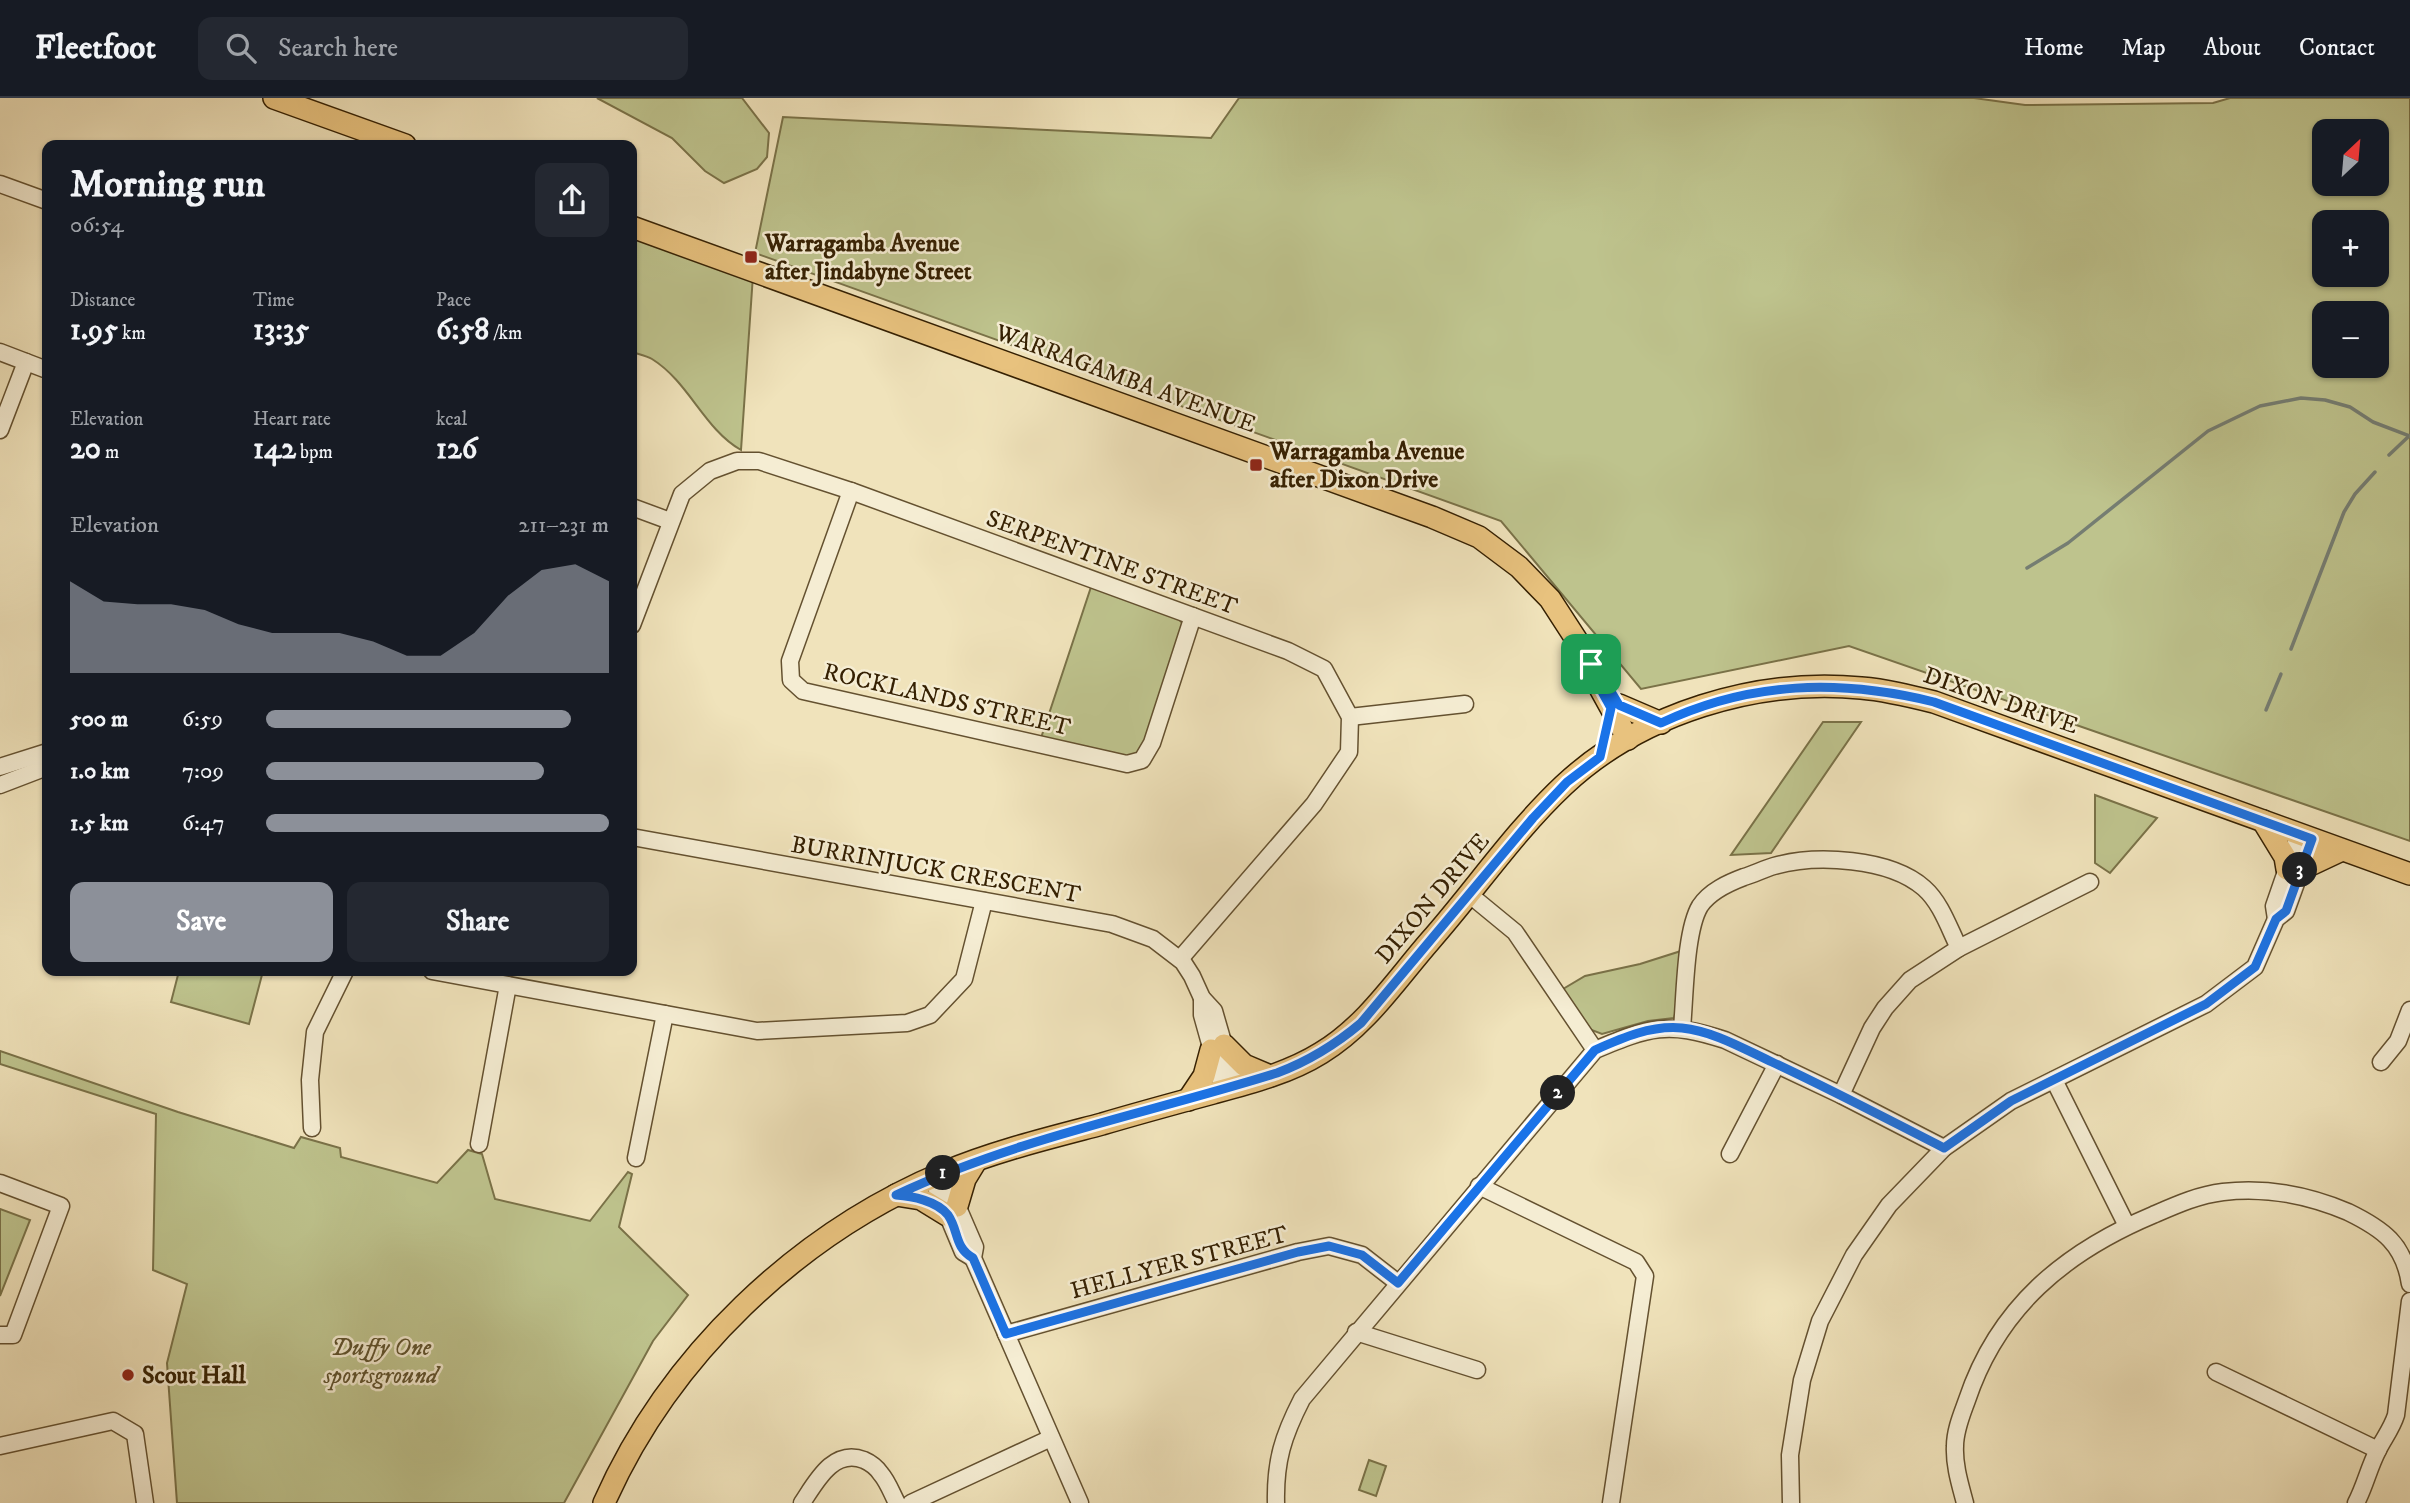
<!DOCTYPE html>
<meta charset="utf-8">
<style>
body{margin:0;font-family:"IM FELL DW Pica",serif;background:#242831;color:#f1f3f6;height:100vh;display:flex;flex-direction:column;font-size:26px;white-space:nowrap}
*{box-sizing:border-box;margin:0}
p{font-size:23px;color:#9ea1a6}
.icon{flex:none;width:38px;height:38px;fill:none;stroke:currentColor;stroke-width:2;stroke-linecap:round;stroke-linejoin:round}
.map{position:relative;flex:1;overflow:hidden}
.side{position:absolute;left:42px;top:42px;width:595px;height:836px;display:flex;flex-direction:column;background:#171b24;border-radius:14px;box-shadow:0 2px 5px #0004}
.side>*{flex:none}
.needle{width:46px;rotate:26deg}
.tools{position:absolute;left:2312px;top:21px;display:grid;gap:14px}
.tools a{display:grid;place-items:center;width:77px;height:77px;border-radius:14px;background:#171b24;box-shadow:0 2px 5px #0004;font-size:35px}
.pin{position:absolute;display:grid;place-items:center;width:60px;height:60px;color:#fff;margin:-30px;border-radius:14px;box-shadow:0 4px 10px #0006}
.km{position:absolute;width:35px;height:35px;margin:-18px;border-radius:50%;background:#222;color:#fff;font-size:19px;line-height:35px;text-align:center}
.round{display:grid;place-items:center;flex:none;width:74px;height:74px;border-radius:14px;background:#242831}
.overview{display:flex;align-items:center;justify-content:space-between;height:119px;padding:0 28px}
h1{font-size:38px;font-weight:700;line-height:52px}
.metrics{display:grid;grid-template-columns:repeat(3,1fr);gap:10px;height:119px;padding:7px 28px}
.metrics div{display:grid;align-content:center}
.metrics b{font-size:30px;font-weight:700}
.metrics small{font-size:19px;font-weight:400}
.metrics p{font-size:19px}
.chart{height:196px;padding:14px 28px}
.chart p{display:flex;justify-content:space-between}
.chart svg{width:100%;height:126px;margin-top:7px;fill:#8c9099;opacity:.7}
.primary-button{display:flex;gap:14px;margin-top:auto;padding:14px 28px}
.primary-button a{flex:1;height:80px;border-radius:14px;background:#8c9099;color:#fff;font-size:28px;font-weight:700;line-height:80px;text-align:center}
.primary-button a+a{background:#242831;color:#f1f3f6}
ul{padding:0 28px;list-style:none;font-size:23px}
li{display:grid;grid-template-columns:112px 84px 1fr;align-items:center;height:52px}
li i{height:18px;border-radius:9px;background:#8c9099}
header{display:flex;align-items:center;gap:42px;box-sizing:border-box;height:98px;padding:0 35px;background:#171b24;border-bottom:2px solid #363941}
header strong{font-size:33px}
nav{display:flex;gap:38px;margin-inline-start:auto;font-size:24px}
.search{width:490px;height:63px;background:#242831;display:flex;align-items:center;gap:18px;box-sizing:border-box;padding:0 24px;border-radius:14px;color:#9ea1a6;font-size:26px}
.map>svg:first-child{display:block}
</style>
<header>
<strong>Fleetfoot</strong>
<div class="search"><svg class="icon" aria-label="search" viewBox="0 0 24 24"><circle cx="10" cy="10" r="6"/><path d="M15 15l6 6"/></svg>Search here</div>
<nav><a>Home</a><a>Map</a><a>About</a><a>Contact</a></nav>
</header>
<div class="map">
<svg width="2410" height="1405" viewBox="0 0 2410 1405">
<rect width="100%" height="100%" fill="#f0e3bb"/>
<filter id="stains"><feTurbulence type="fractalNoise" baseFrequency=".00286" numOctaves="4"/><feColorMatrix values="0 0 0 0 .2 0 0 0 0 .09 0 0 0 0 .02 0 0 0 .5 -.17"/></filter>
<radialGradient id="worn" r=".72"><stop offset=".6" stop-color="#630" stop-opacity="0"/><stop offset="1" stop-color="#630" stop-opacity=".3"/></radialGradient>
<g fill="#bec38d" stroke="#7a7248" stroke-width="2" fill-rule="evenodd">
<path d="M597,0H742L769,35L767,59L757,71L724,85L705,73L672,40Z"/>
<path d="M1239,0H1974L2025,7L2213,5L2230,0H2410V743L1849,548L1641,591L1501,423L755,155L783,19L1211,40ZM2324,33H2376V86H2324ZM2376,124V177H2324V124ZM2324,215H2376V268H2324Z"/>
<path d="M632,134L753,177L741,352C704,331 689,284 652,261C647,258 638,256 632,254Z"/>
<path d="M1091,489L1177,519L1184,527L1142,650L1135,657L1125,660L1041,640Z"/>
<path d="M1823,624H1861L1771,755L1731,757Z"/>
<path d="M2095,697L2157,720L2110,775L2095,765Z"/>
<path d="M1681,853L1678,905L1674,920L1648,923L1602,936L1589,931L1563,891L1585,878L1640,866Z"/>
<path d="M179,873H263L249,926L171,904Z"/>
<path d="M0,953L178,1014L294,1050L301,1039L340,1050L341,1059L437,1085L468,1052L482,1056L495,1101L590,1123L628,1074L632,1076L619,1129L688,1197L653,1243L564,1405H177L167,1265L187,1186L153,1172L156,1016L0,966Z"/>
<path d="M0,1111L30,1122L0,1198Z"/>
<path d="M1369,1362L1386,1368L1376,1398L1359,1392Z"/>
</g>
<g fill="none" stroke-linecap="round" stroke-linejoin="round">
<g stroke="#757d72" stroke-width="3.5">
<path d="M2389,357L2409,338"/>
<path d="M2027,470L2068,445L2208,333L2260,308L2301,300L2325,302L2350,309L2373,324L2410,338"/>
<path d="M2291,551L2344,414L2355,396L2375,374"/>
<path d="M2266,612L2281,576"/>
</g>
<g stroke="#645130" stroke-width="19">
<g id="minor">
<path d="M0,86L47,103"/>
<path d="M0,254L47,272"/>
<path d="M0,332L26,264"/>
<path d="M851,393L790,563L791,582L803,593L1127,666L1142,662L1152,645L1193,518"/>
<path d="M632,409L670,423"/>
<path d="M632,527L682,396L710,373L737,363H759L851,393L1288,553L1324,571L1350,619L1349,654L1314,706L1180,861"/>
<path d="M1350,619L1465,606"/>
<path d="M0,669L47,654"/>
<path d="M0,687L47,669"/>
<path d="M632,739L1112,826L1153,841L1183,864L1192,878L1202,900L1214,913L1236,989"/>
<path d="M1470,797L1515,834L1595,952"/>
<path d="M2276,821L2274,808L2299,736"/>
<path d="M432,873L757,933L907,925L930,917L964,881L984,803"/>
<path d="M1202,900V917L1223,992"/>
<path d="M1682,930C1685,899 1685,833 1700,808C1710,793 1728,785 1744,779C1754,776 1764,771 1774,768C1816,756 1890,760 1924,790C1941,805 1949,830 1959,850"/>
<path d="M2381,964L2398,943L2410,912"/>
<path d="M2054,982L2127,1128"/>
<path d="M1841,997L1872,930L1885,910L1910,882L1959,850L2090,784"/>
<path d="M312,1030L310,982L315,934L345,873"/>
<path d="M479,1046L508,887"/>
<path d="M1730,1056L1777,966"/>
<path d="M636,1060L665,916"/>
<path d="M943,1075L975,1149L973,1160L1080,1405"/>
<path d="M932,1080L963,1154L973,1160"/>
<path d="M0,1085L61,1108L13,1237H0"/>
<path d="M1479,1088L1636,1164L1645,1178L1611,1405"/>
<path d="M1356,1234L1477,1272"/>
<path d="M1006,1236L1298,1154L1329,1148L1362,1157L1398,1185"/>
<path d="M2216,1274L2378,1352"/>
<path d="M0,1348L113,1323L135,1336L145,1405"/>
<path d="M802,1405C816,1384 833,1350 864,1362C871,1365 877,1370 881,1376C888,1384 892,1396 897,1405"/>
<path d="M911,1405L1051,1340"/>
<path d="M1276,1405C1275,1363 1283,1338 1302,1301L1595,952C1650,929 1667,923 1725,942L1841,997L1944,1050"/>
<path d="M1791,1405L1790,1357L1802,1282L1820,1223L1854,1157L1889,1107L1944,1050L2011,1003L2206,906L2255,869L2276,821L2286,813L2312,741"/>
<path d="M1965,1405C1960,1386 1954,1367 1955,1348C1955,1332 1962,1316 1967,1302C1998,1209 2065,1154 2153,1117C2176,1107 2198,1097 2223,1094C2266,1089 2308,1097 2348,1114C2383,1131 2404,1146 2410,1186"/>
<path d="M2356,1405C2365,1388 2369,1369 2378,1352C2384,1340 2392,1330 2396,1317L2410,1203"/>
</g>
</g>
<g stroke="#352002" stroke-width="24">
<g id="major">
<path d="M274,0L405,47"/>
<path d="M632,129L1432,419L1479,439L1519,469L1550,501L1585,555L1591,566L1590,572L1628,641"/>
<path d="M1619,607L1661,625"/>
<path d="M2263,723L2285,759L2287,771"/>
<path d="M2300,774L2308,768L2342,752"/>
<path d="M1224,947L1244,967L1270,978"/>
<path d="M1188,1002L1204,978L1211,952"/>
<path d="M896,1097L921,1101L947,1117"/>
<path d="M957,1108L965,1081L976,1063"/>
<path d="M604,1405C669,1258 797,1136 945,1074C995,1053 1049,1040 1102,1026C1139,1015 1176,1005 1213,995C1250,985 1289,975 1321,955C1366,928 1396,882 1430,843C1475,792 1514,734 1564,687C1641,615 1757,580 1861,590C1886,592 1910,598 1934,604L2410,776"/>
</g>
</g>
<use href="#minor" stroke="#f5edd3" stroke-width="16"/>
<use href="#major" stroke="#e8c27e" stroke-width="21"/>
</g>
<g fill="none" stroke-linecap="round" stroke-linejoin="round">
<g stroke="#fff" stroke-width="14">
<path id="route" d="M1591,566L1597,570L1619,607L1661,625C1750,583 1840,581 1934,604L2312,741L2286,813L2276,821L2255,869L2206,906L2011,1003L1944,1050C1887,1021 1830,991 1772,964C1744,951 1713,933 1682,930C1651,927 1622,940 1595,952L1398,1185L1362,1157L1329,1148L1298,1154L1006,1236L973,1160C954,1149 959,1133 948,1117C937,1103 912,1098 896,1097C1017,1040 1150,1015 1277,975C1309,963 1335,947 1361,925L1533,720L1567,684L1600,659L1611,610L1590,572Z"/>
</g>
<use href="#route" stroke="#1a73e8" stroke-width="9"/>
</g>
<g fill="#8f2418" stroke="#f5edd3" stroke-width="2.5">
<rect x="744" y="152" width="14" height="14" rx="3.5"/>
<rect x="1249" y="360" width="14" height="14" rx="3.5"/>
<circle cx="128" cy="1277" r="7"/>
</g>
<g text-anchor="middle" stroke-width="5" stroke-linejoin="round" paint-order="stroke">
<g font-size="24" font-weight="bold" fill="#352002" stroke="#f5edd3" text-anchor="start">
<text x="765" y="153">Warragamba Avenue<tspan x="765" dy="28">after Jindabyne Street</tspan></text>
<text x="1270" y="361">Warragamba Avenue<tspan x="1270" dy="28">after Dixon Drive</tspan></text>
<text x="142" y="1285">Scout Hall</text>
</g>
<g font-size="24" fill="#352002" stroke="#f5edd3">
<text transform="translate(1126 280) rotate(20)" y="8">WARRAGAMBA AVENUE</text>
<text transform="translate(1112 464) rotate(20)" y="8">SERPENTINE STREET</text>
<text transform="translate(947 601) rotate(13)" y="8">ROCKLANDS STREET</text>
<text transform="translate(2001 602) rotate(19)" y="8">DIXON DRIVE</text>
<text transform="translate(936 771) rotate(10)" y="8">BURRINJUCK CRESCENT</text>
<text transform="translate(1432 800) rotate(-50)" y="8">DIXON DRIVE</text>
<text transform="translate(1179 1164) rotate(-15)" y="8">HELLYER STREET</text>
</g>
<g font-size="24" font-style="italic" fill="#5e512c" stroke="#f5edd3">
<text x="381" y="1257">Duffy One<tspan x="381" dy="28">sportsground</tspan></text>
</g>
</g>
<rect width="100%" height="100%" filter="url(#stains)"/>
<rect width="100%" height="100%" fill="url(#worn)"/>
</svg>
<div class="tools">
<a><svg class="needle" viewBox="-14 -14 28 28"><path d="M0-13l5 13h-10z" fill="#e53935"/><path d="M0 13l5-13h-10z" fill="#9ea1a6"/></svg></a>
<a>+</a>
<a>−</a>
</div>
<div class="pin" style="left:1591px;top:566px;background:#1e9e55"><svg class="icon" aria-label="arrive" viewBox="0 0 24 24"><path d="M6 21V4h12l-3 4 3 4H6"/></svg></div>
<b class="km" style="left:943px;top:1075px">1</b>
<b class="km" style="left:1558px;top:995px">2</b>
<b class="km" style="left:2300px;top:772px">3</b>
<section class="side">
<div class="overview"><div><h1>Morning run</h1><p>06:54</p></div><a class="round"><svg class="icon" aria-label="share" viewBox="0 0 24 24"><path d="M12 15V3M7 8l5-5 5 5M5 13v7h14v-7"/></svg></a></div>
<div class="metrics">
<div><p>Distance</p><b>1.95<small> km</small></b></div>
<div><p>Time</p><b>13:35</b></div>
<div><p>Pace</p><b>6:58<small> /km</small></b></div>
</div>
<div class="metrics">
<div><p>Elevation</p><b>20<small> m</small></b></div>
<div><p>Heart rate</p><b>142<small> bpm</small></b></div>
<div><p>kcal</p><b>126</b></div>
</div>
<div class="chart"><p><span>Elevation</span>211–231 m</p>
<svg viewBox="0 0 160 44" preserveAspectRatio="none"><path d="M0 44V12L10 19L20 20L30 20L40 22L50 27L60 30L70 30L80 30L90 33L100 38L110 38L120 30L130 17L140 8L150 6L160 12V44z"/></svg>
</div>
<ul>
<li><b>500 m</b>6:59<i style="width:89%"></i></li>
<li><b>1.0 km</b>7:09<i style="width:81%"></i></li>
<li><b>1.5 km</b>6:47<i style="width:100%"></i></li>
</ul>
<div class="primary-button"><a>Save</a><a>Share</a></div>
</section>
</div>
